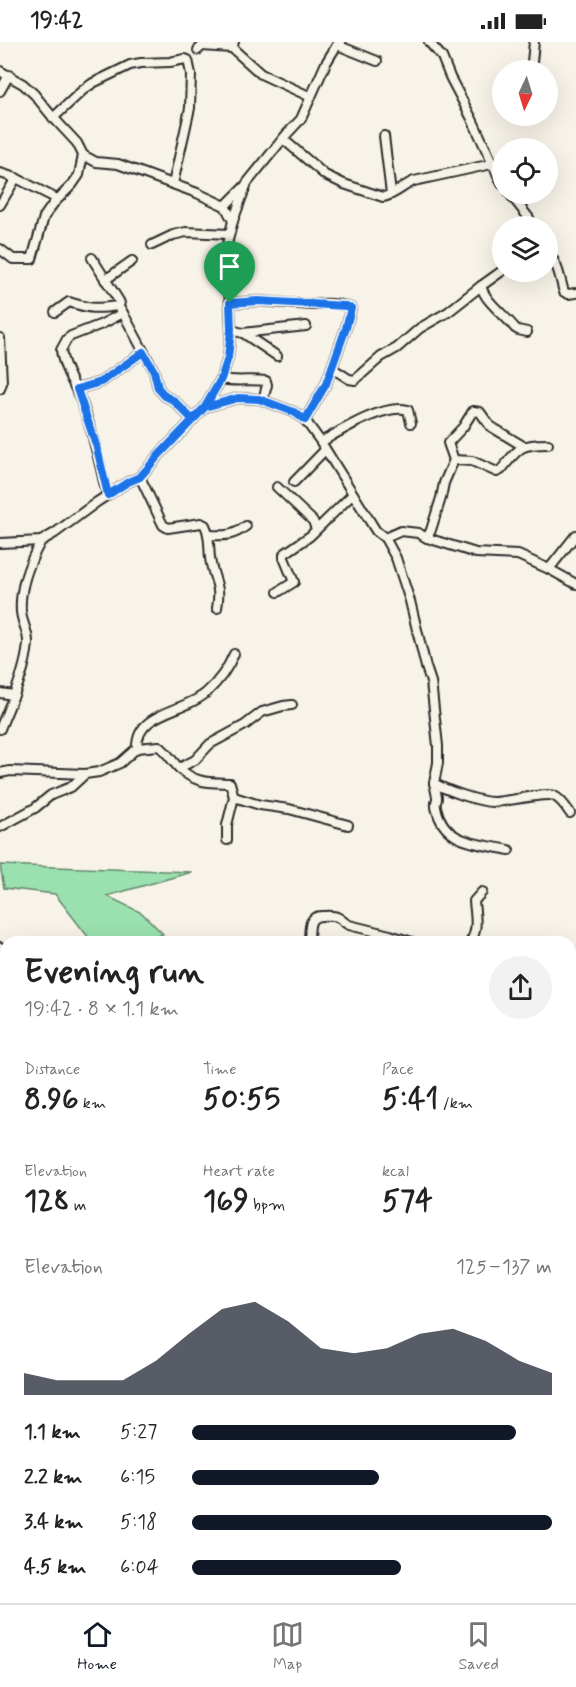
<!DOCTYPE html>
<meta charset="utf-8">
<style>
body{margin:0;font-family:Mynerve,sans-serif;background:#f2f2f2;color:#222;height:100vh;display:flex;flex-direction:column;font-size:22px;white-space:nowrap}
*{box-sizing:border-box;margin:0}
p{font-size:20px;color:#767676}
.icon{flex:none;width:33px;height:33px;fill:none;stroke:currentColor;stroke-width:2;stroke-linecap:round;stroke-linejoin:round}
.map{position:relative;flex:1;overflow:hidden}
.side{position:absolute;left:0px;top:894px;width:576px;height:668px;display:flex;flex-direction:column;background:#fff;border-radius:18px 18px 0 0;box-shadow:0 6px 24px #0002}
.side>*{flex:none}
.needle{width:39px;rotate:184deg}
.fabs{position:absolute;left:492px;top:18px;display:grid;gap:12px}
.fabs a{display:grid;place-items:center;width:66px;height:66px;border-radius:50%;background:#fff;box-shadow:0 6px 24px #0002;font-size:30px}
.pin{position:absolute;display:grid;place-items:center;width:51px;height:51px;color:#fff;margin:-62px -26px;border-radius:50% 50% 50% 0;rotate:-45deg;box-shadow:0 0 6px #0007}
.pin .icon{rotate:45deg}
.round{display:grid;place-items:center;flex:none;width:63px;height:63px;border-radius:32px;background:#f2f2f2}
.head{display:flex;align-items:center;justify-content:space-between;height:102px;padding:0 24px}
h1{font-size:33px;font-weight:700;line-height:45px}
.figures{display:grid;grid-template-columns:repeat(3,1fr);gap:9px;height:102px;padding:6px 24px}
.figures div{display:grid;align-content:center}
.figures b{font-size:30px;font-weight:700}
.figures small{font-size:16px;font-weight:400}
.figures p{font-size:16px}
.chart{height:168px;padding:12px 24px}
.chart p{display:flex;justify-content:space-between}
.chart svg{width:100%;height:108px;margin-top:6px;fill:#111827;opacity:.7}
ul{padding:0 24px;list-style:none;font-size:20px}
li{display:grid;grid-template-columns:96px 72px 1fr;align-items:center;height:45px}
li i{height:15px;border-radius:8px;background:#111827}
.status{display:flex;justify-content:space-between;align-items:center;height:42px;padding:0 30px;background:#fff;direction:ltr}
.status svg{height:16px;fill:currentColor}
.tabs{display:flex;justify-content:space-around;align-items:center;height:84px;border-top:2px solid #e0e0e0;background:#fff;font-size:16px;color:#767676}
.tabs a{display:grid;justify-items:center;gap:3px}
.tabs .selected{color:#111827}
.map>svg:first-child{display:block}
</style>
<div class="status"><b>19:42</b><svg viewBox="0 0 49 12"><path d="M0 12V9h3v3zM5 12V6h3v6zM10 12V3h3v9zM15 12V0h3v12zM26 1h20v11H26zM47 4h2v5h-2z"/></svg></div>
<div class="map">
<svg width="576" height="1561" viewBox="0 0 576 1561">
<rect width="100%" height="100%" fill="#f7f3e8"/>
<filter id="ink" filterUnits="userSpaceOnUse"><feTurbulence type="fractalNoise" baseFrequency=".0167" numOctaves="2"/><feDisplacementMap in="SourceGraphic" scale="12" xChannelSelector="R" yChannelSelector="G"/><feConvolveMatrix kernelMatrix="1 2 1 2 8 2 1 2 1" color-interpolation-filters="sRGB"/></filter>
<g filter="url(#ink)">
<path fill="#9ae1af" stroke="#62866d" stroke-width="1.5" d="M0,823L192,830L107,854L142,871L163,892L141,900H92L55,852L4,846Z"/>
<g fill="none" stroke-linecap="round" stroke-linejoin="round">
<g stroke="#2b2b2b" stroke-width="12">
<g id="minor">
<path d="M429,0L442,15L450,35L472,77L502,142"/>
<path d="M337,3L377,19"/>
<path d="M232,6L261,32L311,55"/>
<path d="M198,8L202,4L232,6L234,0"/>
<path d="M532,20L534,0"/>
<path d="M0,29L23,42L34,52L51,73L77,101L83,113L96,120L118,122L197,151L225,164L233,179"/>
<path d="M0,49L9,33"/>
<path d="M53,76L83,48L93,41L130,23L141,21L170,20L185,17L188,18L191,32L190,66L173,142"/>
<path d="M384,94L391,152"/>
<path d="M283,97L325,133L344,142L383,155C393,154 404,143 414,139L492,122"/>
<path d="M0,131L16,136L57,157"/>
<path d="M510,152L529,176L531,184"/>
<path d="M0,163L16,136"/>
<path d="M225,164L245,144"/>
<path d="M152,203L173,193L186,190L229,192"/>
<path d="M0,207L13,217H32L44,175L53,162L72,143L79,133L83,113"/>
<path d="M548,212C558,220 560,237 564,250L568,252L576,251"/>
<path d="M92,216L119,259L120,261L118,264"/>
<path d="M502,229L481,244C486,261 504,272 515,286L518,288L527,290"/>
<path d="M105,238L132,219"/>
<path d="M230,261L258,259L313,263C324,261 341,261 351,266L346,286L326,342L305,378"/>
<path d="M55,270L69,260C90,267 96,267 118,264L123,271L154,329L158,346L165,354L173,358L193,378"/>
<path d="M231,288L243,291L277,314"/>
<path d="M243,291L306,284"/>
<path d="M332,326L349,337L355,338L381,315L397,306L420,286L448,270L481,244"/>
<path d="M221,337C236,340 251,337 266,339L267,343L263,358"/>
<path d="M0,347L2,341L0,296"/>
<path d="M77,347L101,340L143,310"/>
<path d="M205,365L238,356L259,357L294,370L305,378L321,400L376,489L385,496L396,516L410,559L426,625L431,640L438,704V721L434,741C445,748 480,760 493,760C506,760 546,750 554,754C561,757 566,765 570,771"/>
<path d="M321,400C342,388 385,361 408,368L411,381"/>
<path d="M454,418L448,401L463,385L473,369L480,370L490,384L523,404"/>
<path d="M140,435L163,483L168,486L201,481L205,483C211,495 208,509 211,522C215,541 221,544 217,566"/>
<path d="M294,440L325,408"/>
<path d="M277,445L313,479L316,487"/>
<path d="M107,453C100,423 94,393 83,364C77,345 63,328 61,308L67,297L71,294L102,282L123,271"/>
<path d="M209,493C224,494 234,494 246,484"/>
<path d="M385,496L401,489L418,491L427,496L476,511L518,513L549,527L576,542"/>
<path d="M427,496L431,488L441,456L444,441L454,418L472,419L497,430L501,428C519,406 519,402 548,402"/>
<path d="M0,501L41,499L55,491L97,460L128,440L140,435L159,413L205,365L221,337L228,316L231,288L227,202L233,179L247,141L286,93L301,77L326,21L337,3L341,0"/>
<path d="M549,527L576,493"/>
<path d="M278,550L294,540L284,516V512L310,494L353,452"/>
<path d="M0,651L14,653"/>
<path d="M0,687C11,659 25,632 28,602C29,591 22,581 21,570C19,545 29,521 41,499"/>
<path d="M137,706C136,669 186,670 207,650C219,639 228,626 234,612"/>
<path d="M179,726L195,718L210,702L245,683L262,670L283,664L292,663"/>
<path d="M0,731L10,729L85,732L99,730L120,721L137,706L159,704C167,710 172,719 179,726C196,742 209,740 230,741L234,755L260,763L289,767L348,783"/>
<path d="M434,741C435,745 436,750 437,755C437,763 435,756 436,765C444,803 479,801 509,808"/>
<path d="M0,785L35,766L51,753L71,745L85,732"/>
<path d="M227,798V783L234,755"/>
<path d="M309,900C310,888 307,874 322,874C327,874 333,873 337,875C342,877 344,881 349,883L390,893L412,900"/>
<path d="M470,900C479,888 475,873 474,859L482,850"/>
<path d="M0,905L6,912"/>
<path d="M570,986L576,983"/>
<path d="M570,1023L576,1026"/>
<path d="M570,1140H576"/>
<path d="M0,1145H6"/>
<path d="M0,1330L6,1328"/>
<path d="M0,1380L2,1414L0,1549"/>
<path d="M570,1427L576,1428"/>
<path d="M100,1556V1561"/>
<path d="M212,1556L213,1561"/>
<path d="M414,1556L418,1561"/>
<path d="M489,1556L504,1561"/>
</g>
</g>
<use href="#minor" stroke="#f7f3e8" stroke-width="8"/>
</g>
</g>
<g fill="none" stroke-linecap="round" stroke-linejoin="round" filter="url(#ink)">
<g stroke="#fff" stroke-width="12">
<path id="route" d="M230,261L231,288L228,316L221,337L205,365L159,413L140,435L128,440L108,453L97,406L77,347L101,340L143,310L154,329L158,346L165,354L173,358L193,378L205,365L238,356L259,357L294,370L305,378L326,342L346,286L351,266L346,264L258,259L230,261"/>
</g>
<use href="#route" stroke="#1a73e8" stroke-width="8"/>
</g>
</svg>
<div class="fabs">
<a><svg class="needle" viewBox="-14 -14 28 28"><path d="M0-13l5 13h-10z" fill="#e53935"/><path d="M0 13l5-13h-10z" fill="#767676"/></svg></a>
<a><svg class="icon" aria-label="locate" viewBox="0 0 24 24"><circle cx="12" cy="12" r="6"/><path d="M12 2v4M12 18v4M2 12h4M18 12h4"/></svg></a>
<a><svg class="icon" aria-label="layers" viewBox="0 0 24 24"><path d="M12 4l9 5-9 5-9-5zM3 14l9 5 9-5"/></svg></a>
</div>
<div class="pin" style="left:230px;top:261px;background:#1e9e55"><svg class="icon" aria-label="arrive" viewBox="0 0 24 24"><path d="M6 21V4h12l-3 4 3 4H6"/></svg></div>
<section class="side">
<div class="head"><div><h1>Evening run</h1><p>19:42 · 8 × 1.1 km</p></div><a class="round"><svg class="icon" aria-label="share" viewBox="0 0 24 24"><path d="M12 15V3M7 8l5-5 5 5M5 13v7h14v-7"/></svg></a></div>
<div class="figures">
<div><p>Distance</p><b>8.96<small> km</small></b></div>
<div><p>Time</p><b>50:55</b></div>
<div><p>Pace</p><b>5:41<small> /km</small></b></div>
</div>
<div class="figures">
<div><p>Elevation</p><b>128<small> m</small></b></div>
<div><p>Heart rate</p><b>169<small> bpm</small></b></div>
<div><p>kcal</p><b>574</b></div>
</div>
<div class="chart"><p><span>Elevation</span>125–137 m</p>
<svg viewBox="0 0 160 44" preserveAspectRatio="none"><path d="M0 44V35L10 38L20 38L30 38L40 30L50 19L60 9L70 6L80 14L90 25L100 27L110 25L120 19L130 17L140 22L150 30L160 35V44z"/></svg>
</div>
<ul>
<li><b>1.1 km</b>5:27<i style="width:90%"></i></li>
<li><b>2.2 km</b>6:15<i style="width:52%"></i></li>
<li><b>3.4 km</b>5:18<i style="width:100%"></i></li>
<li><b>4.5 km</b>6:04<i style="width:58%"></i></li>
</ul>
</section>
</div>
<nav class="tabs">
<a class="selected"><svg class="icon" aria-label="home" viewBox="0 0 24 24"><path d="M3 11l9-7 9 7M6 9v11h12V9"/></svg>Home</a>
<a><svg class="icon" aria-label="map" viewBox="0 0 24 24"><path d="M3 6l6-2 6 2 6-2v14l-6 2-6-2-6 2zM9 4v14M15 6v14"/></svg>Map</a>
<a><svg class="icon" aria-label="saved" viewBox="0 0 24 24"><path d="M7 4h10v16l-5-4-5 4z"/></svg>Saved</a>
</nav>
